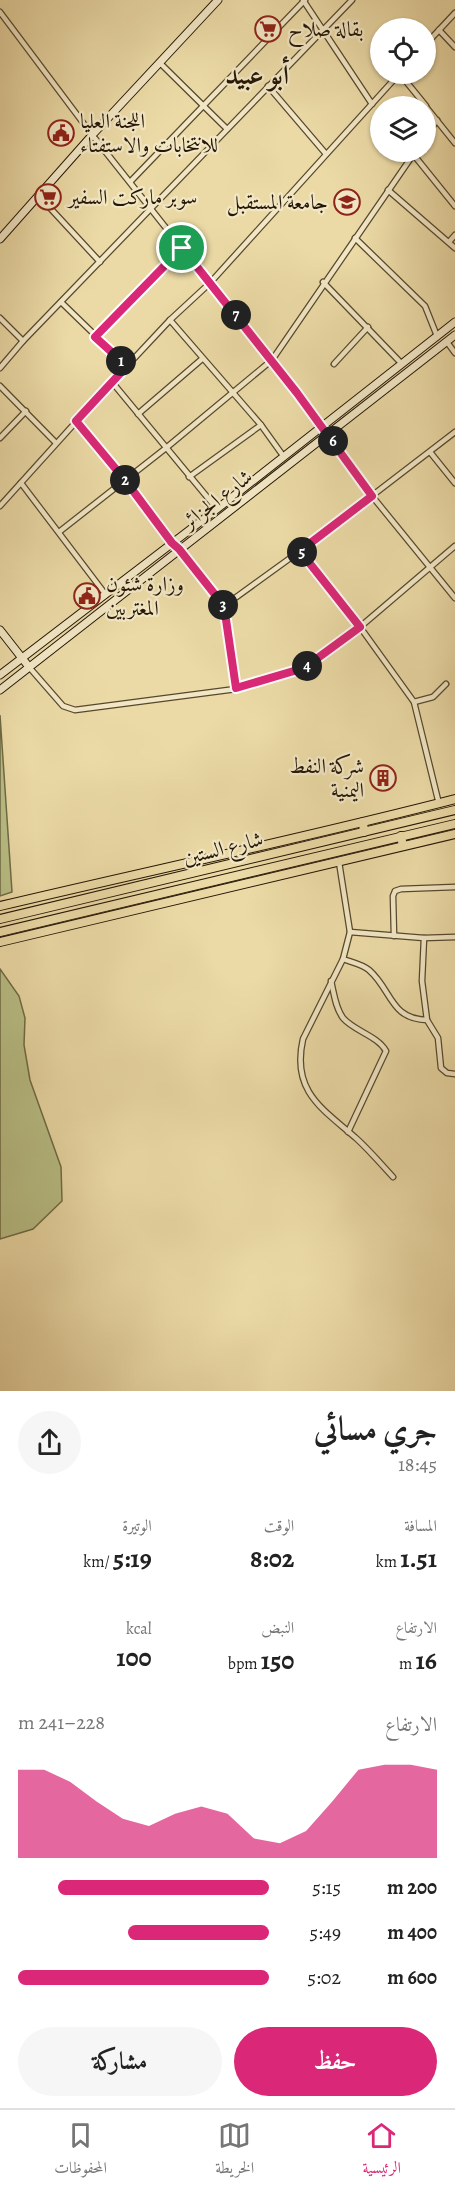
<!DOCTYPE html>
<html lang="ar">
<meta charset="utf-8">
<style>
body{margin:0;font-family:Alegreya,Amiri,serif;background:#f6f6f6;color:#222;direction:rtl;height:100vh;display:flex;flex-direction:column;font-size:22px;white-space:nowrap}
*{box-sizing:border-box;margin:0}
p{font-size:20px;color:#767676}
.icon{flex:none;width:33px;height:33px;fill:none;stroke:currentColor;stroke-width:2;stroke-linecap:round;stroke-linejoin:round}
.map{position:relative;height:1391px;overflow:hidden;direction:ltr}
.drawer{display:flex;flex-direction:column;background:#fff;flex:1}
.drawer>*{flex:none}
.buttons{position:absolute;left:370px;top:18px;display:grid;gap:12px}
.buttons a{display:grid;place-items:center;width:66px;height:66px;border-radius:50%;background:#fff;box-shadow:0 2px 4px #0004;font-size:30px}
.pin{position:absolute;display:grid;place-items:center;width:51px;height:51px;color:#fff;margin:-26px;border:3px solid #fff;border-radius:50%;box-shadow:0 2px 6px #0007}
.km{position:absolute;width:30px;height:30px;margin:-15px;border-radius:50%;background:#222;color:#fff;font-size:16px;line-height:30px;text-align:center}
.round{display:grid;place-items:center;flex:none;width:63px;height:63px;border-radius:32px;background:#f6f6f6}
.head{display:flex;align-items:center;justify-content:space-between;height:102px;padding:0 18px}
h1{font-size:33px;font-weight:700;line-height:45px}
.stats{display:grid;grid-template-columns:repeat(3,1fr);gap:9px;height:102px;padding:6px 18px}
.stats div{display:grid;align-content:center}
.stats b{font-size:26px;font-weight:700}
.stats small{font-size:16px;font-weight:400}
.stats p{font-size:16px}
.chart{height:168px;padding:12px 18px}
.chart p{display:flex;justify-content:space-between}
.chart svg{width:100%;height:108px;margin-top:6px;fill:#db2777;opacity:.7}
.primary-button{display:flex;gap:12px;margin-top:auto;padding:12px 18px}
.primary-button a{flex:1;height:69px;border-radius:36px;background:#db2777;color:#fff;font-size:24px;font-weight:700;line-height:69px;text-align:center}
.primary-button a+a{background:#f6f6f6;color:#222}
ul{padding:0 18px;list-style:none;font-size:20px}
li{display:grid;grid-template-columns:96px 72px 1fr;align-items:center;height:45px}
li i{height:15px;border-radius:8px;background:#db2777}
.tabs{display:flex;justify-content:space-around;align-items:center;height:84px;border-top:2px solid #e0e0e0;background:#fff;font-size:16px;color:#767676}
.tabs a{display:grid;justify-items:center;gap:3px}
.tabs .selected{color:#db2777}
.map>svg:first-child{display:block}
</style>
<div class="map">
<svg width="455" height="1391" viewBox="0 0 455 1391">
<rect width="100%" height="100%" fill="#ebdaa6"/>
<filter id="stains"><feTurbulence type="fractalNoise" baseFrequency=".00333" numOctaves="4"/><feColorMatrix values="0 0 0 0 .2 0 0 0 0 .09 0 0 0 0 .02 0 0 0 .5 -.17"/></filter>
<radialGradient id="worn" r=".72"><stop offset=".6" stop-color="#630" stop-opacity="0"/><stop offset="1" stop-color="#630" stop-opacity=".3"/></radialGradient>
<g fill="#b9bf86" stroke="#6f6b46" stroke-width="1.5">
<path d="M0,715L12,892L0,896Z"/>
<path d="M0,969L19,996L25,1018L24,1045L30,1080L61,1167L62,1201L33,1229L0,1239Z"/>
</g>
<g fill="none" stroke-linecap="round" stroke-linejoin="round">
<g stroke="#56482e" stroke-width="7">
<g id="street">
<path d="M303,0L372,104"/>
<path d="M0,12L93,136L297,393L372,496L455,598"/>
<path d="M439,30L455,47"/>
<path d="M426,44L455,13"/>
<path d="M160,63L227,129"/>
<path d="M400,74L426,106"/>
<path d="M268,86L326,154"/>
<path d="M426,107L455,143"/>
<path d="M426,136L437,120"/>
<path d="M413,154L455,206"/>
<path d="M131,181L305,0"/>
<path d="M388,190L455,248"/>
<path d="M39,196L100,262"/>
<path d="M355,238L425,306L437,336"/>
<path d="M449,242L455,235"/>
<path d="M323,282L402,364"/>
<path d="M61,302L127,366"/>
<path d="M0,318L23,341"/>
<path d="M170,320L261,425L284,457"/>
<path d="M95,337L182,247"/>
<path d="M447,342L455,353"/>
<path d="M334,364L368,327"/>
<path d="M0,368L23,341L352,0"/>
<path d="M112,382L217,509"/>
<path d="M0,386L56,443"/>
<path d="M138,414L202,359"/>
<path d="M76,421L125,480L173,543"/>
<path d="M0,438L26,411"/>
<path d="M430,452L455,483"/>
<path d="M189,477L261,425"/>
<path d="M21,483L106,595"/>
<path d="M0,506L112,382L170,320L210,283L399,74"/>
<path d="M59,532L166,448L272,360L415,152"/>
<path d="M179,549L224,606L236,689"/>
<path d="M300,551L360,627L414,702L439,804"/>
<path d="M224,606L300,551L455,432"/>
<path d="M29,667L63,706L75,710L236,689L304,668L360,627L455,546"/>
<path d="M414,702L433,697L446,684"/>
<path d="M339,862L350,932L343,959L303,1039C291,1092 323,1109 357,1139C370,1151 381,1164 393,1177"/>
<path d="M350,932L424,938L455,937"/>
<path d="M394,936L393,896L395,891L401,889L455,887"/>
<path d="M424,938L422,981L427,1020L438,1038L441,1068L447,1073L455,1074"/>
<path d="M343,959C351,962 362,964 369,970C392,990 390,1019 427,1020"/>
<path d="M331,981C334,993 335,1007 343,1018C354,1031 378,1036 386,1051L348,1132"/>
</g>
</g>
<g stroke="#251706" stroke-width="9">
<g id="secondary">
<path d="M0,239L94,133L218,0"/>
<path d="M0,630L29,667"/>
<path d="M0,675L217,509L455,322"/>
<path d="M0,690L455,335"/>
</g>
</g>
<g stroke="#251706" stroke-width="10">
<g id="primary">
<path d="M0,906C152,870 304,838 455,799"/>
<path d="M0,942L455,834"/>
</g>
</g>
<g stroke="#251706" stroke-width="10">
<g id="highway">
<path d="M363,822L364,832"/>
<path d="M401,836L403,846"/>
<path d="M0,919L455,810"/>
<path d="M0,932L455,824"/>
</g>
</g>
<use href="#street" stroke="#f2e7c5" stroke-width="4.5"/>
<use href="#secondary" stroke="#f2e7c5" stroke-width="7"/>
<use href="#primary" stroke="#ebdaa6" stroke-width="8"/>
<use href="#highway" stroke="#ebdaa6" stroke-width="8"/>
</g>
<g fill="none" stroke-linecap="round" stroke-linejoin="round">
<g stroke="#fff" stroke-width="12">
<path id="route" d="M182,248L297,393L372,496L300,551L360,627L304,668L236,688L224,606L179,549L172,543L125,480L76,421L127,366L95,337Z"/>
</g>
<use href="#route" stroke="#db2777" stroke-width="8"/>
</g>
<defs>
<g id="supermarket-ring" transform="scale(1.35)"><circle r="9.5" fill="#f2e7c5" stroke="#8f2418" stroke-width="1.5"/><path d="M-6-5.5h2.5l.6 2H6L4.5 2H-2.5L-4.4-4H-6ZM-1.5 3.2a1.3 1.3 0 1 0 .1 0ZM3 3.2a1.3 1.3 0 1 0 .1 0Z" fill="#8f2418"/></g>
<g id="civic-ring" transform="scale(1.35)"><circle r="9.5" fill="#f2e7c5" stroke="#8f2418" stroke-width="1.5"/><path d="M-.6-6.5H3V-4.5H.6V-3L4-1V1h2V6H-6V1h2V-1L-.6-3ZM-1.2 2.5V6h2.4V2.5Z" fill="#8f2418"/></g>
<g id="university-ring" transform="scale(1.35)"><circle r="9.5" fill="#f2e7c5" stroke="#8f2418" stroke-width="1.5"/><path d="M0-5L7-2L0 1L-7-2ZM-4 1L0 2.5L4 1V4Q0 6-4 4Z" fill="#8f2418"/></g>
<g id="building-ring" transform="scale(1.35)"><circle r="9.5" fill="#f2e7c5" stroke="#8f2418" stroke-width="1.5"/><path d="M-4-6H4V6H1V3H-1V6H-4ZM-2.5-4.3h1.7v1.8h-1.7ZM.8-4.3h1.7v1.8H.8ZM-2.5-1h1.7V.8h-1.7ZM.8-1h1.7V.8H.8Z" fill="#8f2418"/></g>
</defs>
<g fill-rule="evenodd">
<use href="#supermarket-ring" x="268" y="29"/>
<use href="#civic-ring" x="61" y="133"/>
<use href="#supermarket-ring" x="48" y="197"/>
<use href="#university-ring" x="347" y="202"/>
<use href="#civic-ring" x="87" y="596"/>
<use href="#building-ring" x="383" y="778"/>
</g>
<g text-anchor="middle" stroke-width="4.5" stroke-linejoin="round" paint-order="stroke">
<g font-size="21" fill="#251706" stroke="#f2e7c5" text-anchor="start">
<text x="288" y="36">بقالة صلاح</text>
<text x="80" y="128">اللجنة العليا<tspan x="80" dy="24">للانتخابات والاستفتاء</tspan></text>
<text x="68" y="204">سوبر ماركت السفير</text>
<text x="328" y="209" text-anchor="end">جامعة المستقبل</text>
<text x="106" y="591">وزارة شئون<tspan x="106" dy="24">المغتربين</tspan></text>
<text x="364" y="773" text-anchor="end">شركة النفط<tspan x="364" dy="24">اليمنية</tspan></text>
</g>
<g font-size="21" fill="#251706" stroke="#f2e7c5">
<text transform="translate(217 499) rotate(-38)" y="7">شارع الجزائر</text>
<text transform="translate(223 848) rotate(-14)" y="7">شارع الستين</text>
</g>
<g font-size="27" font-weight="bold" fill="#251706" stroke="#f2e7c5">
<text x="257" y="84">أبو عبيد</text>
</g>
</g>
<rect width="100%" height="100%" filter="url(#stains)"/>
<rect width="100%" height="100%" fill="url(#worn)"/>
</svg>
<div class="buttons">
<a><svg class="icon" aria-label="locate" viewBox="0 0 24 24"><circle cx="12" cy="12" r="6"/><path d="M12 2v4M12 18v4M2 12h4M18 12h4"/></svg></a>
<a><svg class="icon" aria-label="layers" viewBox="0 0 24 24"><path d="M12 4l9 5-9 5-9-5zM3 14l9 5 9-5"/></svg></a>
</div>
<div class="pin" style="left:182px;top:248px;background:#1e9e55"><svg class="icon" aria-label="arrive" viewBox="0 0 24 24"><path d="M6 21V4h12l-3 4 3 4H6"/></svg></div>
<b class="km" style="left:121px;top:361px">1</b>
<b class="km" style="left:125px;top:480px">2</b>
<b class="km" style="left:223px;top:605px">3</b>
<b class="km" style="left:307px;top:666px">4</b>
<b class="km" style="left:302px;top:552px">5</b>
<b class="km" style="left:333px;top:441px">6</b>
<b class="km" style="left:236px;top:315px">7</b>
</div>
<section class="drawer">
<div class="head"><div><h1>جري مسائي</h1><p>18:45</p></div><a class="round"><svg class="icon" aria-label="share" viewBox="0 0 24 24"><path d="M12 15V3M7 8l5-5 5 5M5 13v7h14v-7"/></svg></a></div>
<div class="stats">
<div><p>المسافة</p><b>1.51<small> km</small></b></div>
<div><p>الوقت</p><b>8:02</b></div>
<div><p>الوتيرة</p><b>5:19<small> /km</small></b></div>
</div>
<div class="stats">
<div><p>الارتفاع</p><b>16<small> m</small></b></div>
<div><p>النبض</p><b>150<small> bpm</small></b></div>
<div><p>kcal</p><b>100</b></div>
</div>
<div class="chart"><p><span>الارتفاع</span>228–241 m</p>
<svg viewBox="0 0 160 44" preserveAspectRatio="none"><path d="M0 44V8L10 8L20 13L30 21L40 28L50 31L60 26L70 23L80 26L90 36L100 38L110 33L120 21L130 8L140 6L150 6L160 8V44z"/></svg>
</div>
<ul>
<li><b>200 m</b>5:15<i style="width:84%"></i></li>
<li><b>400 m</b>5:49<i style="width:56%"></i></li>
<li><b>600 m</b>5:02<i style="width:100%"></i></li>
</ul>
<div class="primary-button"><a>حفظ</a><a>مشاركة</a></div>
</section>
<nav class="tabs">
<a class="selected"><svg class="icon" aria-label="home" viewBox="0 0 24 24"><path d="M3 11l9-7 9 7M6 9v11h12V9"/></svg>الرئيسية</a>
<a><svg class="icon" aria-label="map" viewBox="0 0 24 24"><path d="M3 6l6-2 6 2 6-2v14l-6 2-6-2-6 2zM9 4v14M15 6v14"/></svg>الخريطة</a>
<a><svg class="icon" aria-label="saved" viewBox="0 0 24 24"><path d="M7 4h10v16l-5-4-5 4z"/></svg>المحفوظات</a>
</nav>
